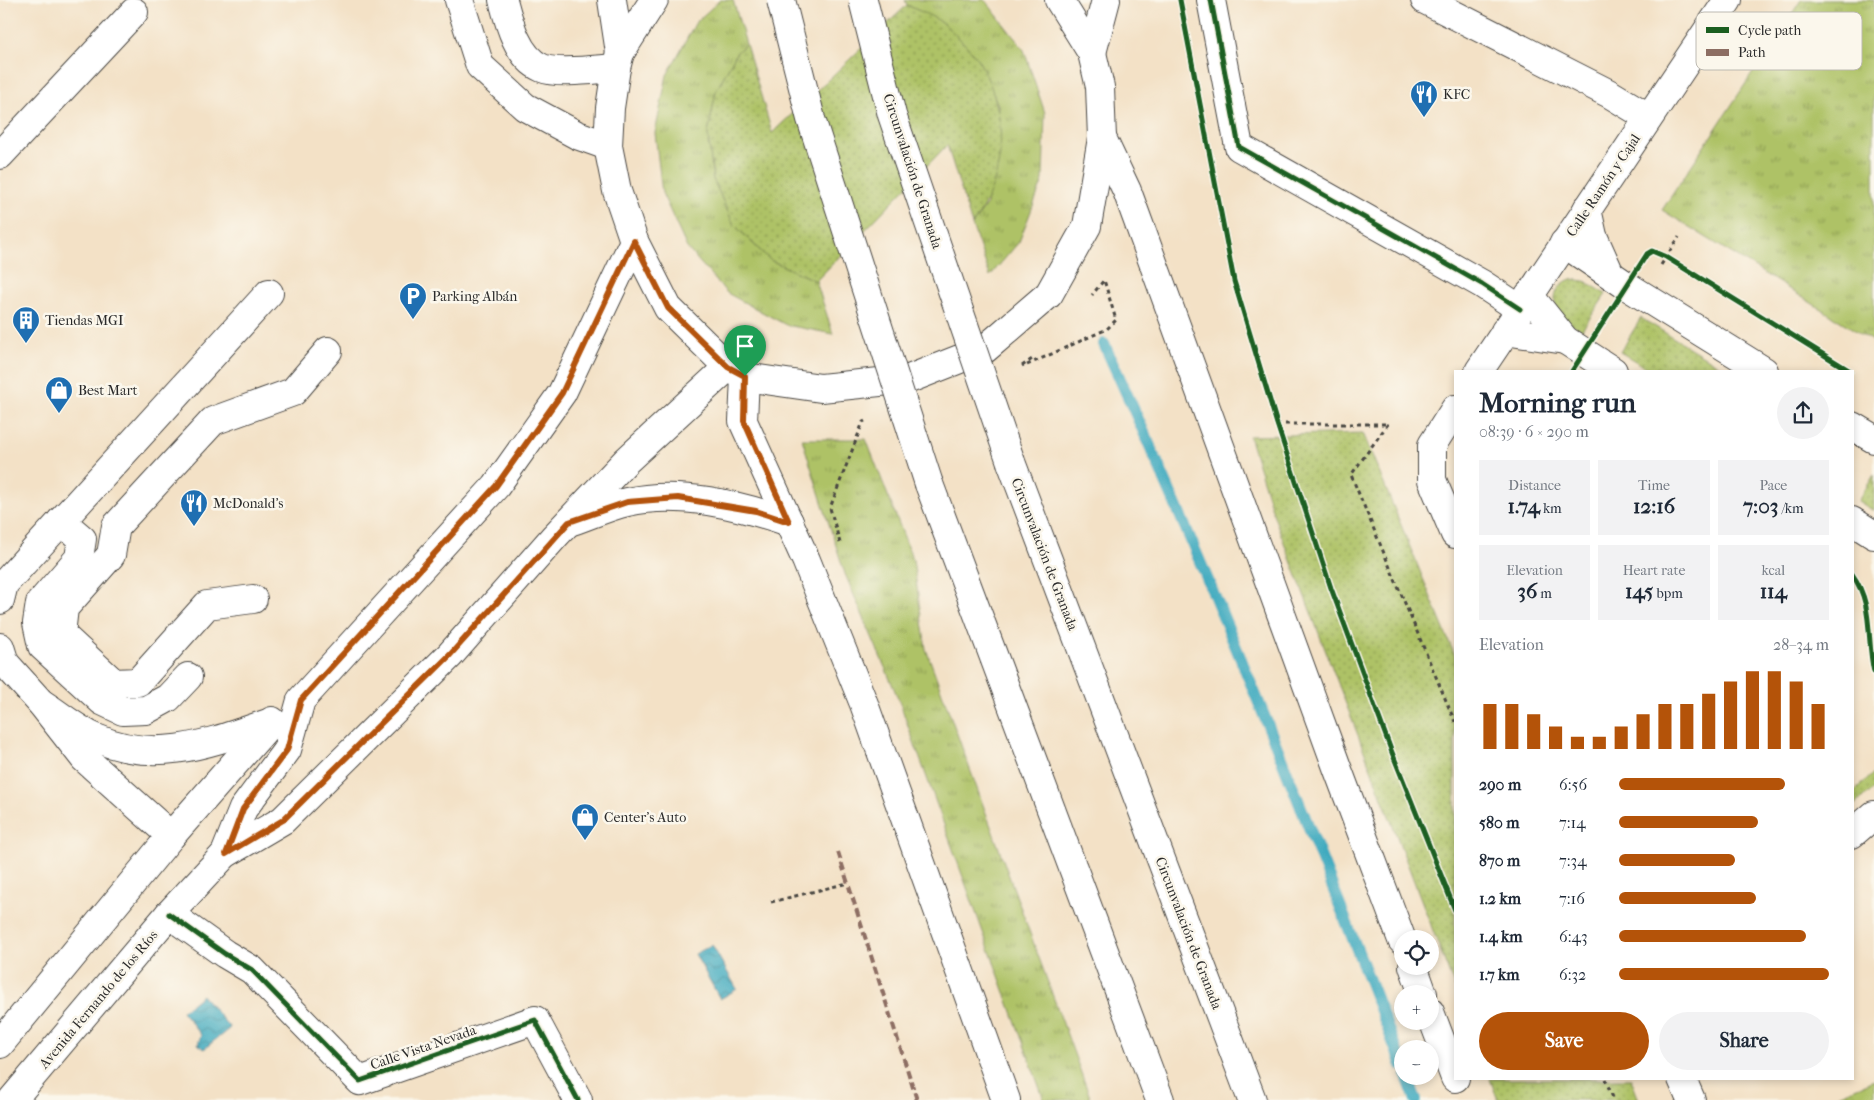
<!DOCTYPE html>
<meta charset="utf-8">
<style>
body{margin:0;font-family:"IM FELL French Canon",serif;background:#f2f2f3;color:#1f2937;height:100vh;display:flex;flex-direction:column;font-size:19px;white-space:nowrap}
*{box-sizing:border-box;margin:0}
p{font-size:16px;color:#747a83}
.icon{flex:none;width:28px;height:28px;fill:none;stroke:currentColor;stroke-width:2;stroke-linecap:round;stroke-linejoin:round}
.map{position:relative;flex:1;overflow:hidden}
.panel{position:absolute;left:1454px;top:370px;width:400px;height:710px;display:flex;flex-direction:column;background:#fff;border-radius:0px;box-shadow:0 2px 8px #0003}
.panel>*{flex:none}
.tools{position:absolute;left:1394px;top:930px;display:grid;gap:10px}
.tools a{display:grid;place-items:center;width:45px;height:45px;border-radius:50%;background:#fff;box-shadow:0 2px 8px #0003;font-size:25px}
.pin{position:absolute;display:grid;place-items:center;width:42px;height:42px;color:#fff;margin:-51px -21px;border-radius:50% 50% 50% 0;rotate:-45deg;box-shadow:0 0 5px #0007}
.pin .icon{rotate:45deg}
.round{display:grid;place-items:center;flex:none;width:52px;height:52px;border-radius:26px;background:#f2f2f3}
.overview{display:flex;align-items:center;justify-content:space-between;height:85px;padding:0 25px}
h1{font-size:28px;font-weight:800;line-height:38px}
.metrics{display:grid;grid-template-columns:repeat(3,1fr);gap:8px;height:85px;padding:5px 25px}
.metrics div{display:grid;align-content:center;border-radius:0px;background:#f2f2f3;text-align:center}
.metrics b{font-size:21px;font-weight:800}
.metrics small{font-size:14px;font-weight:400}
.metrics p{font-size:14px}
.chart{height:140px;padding:10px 25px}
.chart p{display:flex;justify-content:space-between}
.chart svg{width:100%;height:90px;margin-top:5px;stroke:#b45309;stroke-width:6}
.cta{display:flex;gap:10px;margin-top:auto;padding:10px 25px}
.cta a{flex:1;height:58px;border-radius:30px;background:#b45309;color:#fff;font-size:20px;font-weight:800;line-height:58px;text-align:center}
.cta a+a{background:#f2f2f3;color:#1f2937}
ul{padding:0 25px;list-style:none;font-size:16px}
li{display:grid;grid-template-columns:80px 60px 1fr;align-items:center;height:38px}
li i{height:12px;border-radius:6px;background:#b45309}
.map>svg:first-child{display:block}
</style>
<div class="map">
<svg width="1874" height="1100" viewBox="0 0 1874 1100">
<defs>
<pattern id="grass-tufts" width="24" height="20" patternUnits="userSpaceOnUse" patternTransform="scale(1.25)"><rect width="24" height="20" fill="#aec266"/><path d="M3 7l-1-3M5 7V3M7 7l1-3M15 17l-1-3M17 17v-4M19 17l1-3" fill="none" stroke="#8e9e54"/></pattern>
<pattern id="park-dots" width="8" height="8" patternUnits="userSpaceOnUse" patternTransform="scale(1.25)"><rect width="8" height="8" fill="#aec266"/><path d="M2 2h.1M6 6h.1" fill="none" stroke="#8e9e54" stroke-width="1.8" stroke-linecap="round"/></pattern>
<pattern id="water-waves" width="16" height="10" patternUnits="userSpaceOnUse" patternTransform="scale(1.25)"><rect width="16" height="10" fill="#3faabf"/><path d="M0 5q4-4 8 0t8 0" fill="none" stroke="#358b9b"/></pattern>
</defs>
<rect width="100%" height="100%" fill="#fbf7ec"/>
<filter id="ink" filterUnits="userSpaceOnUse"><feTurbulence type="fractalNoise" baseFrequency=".02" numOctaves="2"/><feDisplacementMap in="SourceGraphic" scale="10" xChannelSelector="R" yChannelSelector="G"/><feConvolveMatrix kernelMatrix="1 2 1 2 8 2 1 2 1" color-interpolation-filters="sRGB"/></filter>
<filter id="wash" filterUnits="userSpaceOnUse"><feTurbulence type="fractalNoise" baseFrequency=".0096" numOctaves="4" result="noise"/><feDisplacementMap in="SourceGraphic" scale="20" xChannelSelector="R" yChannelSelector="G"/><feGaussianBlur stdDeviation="1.12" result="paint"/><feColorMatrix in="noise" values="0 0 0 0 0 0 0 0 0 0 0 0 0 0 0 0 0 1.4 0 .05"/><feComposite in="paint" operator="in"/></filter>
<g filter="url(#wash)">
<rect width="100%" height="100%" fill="#f3e1c6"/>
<g fill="url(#grass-tufts)" stroke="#6c7648">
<path d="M720,0H733L746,44L737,52L716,91L708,134L713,179L734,225L770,260L816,281L833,334L786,325L727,293L687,248L662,193L655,133L667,75L696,22Z"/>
<path d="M905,0H985L1024,50L1045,113L1043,180L1019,242L990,276L972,225L987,204L998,105L977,59L942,23L907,5Z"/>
<path d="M1801,0H1874V342L1662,210Z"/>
<path d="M802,439H866L913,560L926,649L1091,1100H1044L898,698L845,574Z"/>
<path d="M1874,1080V1100H1826Z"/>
</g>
<g fill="url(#park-dots)" stroke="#6c7648">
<path d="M907,5C918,11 934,16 944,24C955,34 970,48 978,60C1010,113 1008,175 972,225L947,145L816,281L770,260L734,225L713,179L708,134L716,91L737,52L746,44L772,133Z"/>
<path d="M1571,279L1585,281L1606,294L1582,330C1576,326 1566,323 1562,317C1549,302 1555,285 1571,279Z"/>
<path d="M1641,318L1728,371H1652L1620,352Z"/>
<path d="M1363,433L1455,656V988L1275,519L1249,436Z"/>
<path d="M1874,475V511L1858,501Z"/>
<path d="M1874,773V788L1853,807V793Z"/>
<path d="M1490,1079H1631L1639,1100H1498Z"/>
</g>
<g fill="url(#water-waves)" stroke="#356a75">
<path d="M712,945L737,989L720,999L695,954Z"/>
<path d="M202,995L230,1028L204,1049L198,1044L201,1035L182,1011Z"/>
</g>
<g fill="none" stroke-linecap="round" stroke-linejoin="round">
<g stroke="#3faabf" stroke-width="12">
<path d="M1104,344C1213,581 1308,822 1402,1065"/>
<path d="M1407,1076L1416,1100"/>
</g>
</g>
</g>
<g filter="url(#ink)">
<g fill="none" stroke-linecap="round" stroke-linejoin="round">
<g stroke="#494642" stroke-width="30">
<g id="minor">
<path d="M1211,0L1239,147L1482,284L1520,309"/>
<path d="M1425,0L1610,94L1648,117"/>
<path d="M0,155L134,12"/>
<path d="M1587,209L1593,236L1610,274"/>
<path d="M1564,243L1627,286L1764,371"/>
<path d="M1529,295L1565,340L1613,371"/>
<path d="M1505,331L1565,340"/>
<path d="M1479,371L1728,0"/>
<path d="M1455,409L1432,445V480L1455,534"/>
<path d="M1852,426L1874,439"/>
<path d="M61,521L82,539L79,558L40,603L37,623L42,646L102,701L123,711L146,710L168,698L188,677"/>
<path d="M1852,521L1874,535"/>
<path d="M253,599L207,605L138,682L114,683L61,634L64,608L111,555L116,526L213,421L293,392L328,351"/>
<path d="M0,600L4,584L269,293"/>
<path d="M0,647L5,663L41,703L84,758L171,836"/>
<path d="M41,703C59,714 77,730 96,738C157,765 212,742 271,722"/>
<path d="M1852,834L1874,815"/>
<path d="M169,914L225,954L252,970L360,1081L535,1020L578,1100"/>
<path d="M0,1044L171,836L272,721"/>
<path d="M1682,1079L1691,1100"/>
</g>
</g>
<g stroke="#494642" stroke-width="30">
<g id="major">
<path d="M459,0L480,66L525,107L577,135L608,146"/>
<path d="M503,0C509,23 518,58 542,68C558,75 598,69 616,68"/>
<path d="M654,0L620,53L616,68L610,108L608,146L617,191L634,241L668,308L728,367L745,377L821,388L909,379L985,349L1049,294L1087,226L1102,138L1100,87L1092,53L1059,0"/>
<path d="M1092,53L1106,0"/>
<path d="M1102,138L1127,191L1338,770L1402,940"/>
<path d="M745,377L743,421L806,560L864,704L1006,1100"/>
<path d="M572,521C590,515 609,506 627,502C679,490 739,505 789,522"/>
<path d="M225,854L243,809L287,750L301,700L496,486L562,393L634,241"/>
<path d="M1413,966L1423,994"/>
<path d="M1430,1012L1455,1078"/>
<path d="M12,1100L169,914L225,854L283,820L450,655L555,536L626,461L728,367"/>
</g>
</g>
<g stroke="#494642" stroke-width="30">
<g id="highway">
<path d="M612,0L620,53"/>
<path d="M1011,462L1252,1100"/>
<path d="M929,484L1160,1100"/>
</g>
</g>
<g stroke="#494642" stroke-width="3" stroke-dasharray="4 4" stroke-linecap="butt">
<path d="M1661,265L1679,237"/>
<path d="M1027,365L1107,329L1116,320L1104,280L1092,295"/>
<path d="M1022,366L1035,357"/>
<path d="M1277,424H1387"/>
<path d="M1388,424L1351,475L1455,722"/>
<path d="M840,543L830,508L863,422L865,421"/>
<path d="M771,902L848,883"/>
<path d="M1605,1079L1614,1100"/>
</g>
<use href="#minor" stroke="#fff" stroke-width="28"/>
<use href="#major" stroke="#fff" stroke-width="28"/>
<use href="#highway" stroke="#fff" stroke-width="28"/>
<g stroke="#494642" stroke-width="30" stroke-linecap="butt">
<g id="highway-bridge">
<path d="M781,0L811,119L929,484"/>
<path d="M863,0L892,115L1011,462"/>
</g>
</g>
<use href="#highway-bridge" stroke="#fff" stroke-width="28"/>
<path stroke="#8d6e63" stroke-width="4" stroke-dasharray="8 4" stroke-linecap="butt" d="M838,852L917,1100"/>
<g stroke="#fbf7ec" stroke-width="8">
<g id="cycleway">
<path d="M1180,0L1234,281L1277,424L1331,588L1391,750L1455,910"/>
<path d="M1211,0L1239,147L1482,284L1520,309"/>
<path d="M1572,371L1647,254L1652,251L1666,257L1850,371"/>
<path d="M1852,574C1874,605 1866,637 1874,672"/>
<path d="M169,914L225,954L252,970L360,1081L535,1020L578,1100"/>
</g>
</g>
<use href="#cycleway" stroke="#1b5e20" stroke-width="5"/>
</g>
</g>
<g fill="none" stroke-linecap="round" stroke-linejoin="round" filter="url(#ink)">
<g stroke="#fff" stroke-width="10">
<path id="route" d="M634,241L668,308L728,367L745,376L744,421L789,522L756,511L678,498L627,502L569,522L450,655L283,820L226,854L243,809L287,750L301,700L496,486L562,393Z"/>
</g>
<use href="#route" stroke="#b45309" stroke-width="6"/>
</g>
<defs>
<g id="restaurant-pin" transform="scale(1.4375)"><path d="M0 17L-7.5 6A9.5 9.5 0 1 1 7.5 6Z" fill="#1f6fb2" stroke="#fbf7ec"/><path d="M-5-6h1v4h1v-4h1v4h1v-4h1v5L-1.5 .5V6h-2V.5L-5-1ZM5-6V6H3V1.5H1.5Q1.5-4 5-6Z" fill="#fff"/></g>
<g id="parking-pin" transform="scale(1.4375)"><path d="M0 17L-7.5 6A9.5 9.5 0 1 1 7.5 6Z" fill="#1f6fb2" stroke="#fbf7ec"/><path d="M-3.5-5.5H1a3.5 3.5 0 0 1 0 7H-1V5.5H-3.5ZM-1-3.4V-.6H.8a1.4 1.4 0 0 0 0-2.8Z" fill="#fff"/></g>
<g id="building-pin" transform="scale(1.4375)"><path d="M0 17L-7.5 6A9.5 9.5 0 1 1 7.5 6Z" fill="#1f6fb2" stroke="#fbf7ec"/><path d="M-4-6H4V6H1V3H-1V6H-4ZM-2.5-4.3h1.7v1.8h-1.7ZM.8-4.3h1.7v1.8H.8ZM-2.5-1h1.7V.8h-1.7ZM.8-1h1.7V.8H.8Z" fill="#fff"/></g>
<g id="shop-pin" transform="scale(1.4375)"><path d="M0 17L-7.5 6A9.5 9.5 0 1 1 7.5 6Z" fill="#1f6fb2" stroke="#fbf7ec"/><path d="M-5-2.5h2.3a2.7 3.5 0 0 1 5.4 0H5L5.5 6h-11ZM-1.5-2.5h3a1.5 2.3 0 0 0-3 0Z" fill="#fff"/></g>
</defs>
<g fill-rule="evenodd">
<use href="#restaurant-pin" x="1424" y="94"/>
<use href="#parking-pin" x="413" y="296"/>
<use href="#building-pin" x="26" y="320"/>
<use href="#shop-pin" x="59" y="390"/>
<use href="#restaurant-pin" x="194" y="503"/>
<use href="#shop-pin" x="585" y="817"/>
</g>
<g text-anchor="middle" stroke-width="5" stroke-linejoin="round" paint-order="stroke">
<g font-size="14" fill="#2b2b2b" stroke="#fbf7ec" text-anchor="start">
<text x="1443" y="99">KFC</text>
<text x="432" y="301">Parking Albán</text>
<text x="45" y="325">Tiendas MGI</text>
<text x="78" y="395">Best Mart</text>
<text x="213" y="508">McDonald's</text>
<text x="604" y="822">Center's Auto</text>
</g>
<g font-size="14" fill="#2b2b2b" stroke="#fbf7ec">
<text transform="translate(913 171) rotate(72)" y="5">Circunvalación de Granada</text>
<text transform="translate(1603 185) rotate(-56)" y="5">Calle Ramón y Cajal</text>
<text transform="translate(1045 554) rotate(69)" y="5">Circunvalación de Granada</text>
<text transform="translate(1189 933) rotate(69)" y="5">Circunvalación de Granada</text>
<text transform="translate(98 999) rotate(-50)" y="5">Avenida Fernando de los Ríos</text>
<text transform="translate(423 1047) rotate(-19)" y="5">Calle Vista Nevada</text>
</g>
</g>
<rect x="1696" y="12" width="166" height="58" rx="8" fill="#fbf7ec" stroke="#bdbab2" stroke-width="1"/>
<rect x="1706" y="27" width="23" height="6" fill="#1b5e20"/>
<rect x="1706" y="49" width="23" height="7" fill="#8d6e63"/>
<g font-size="14" fill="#2b2b2b">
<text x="1738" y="35">Cycle path</text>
<text x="1738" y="57">Path</text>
</g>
</svg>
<div class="tools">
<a><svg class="icon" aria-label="locate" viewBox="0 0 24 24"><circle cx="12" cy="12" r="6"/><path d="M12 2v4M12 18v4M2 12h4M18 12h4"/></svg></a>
<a>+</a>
<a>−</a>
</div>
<div class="pin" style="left:745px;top:376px;background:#1e9e55"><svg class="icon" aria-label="arrive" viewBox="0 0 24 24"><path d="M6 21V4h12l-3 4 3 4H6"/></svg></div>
<section class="panel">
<div class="overview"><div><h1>Morning run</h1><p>08:39 · 6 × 290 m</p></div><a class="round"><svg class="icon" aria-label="share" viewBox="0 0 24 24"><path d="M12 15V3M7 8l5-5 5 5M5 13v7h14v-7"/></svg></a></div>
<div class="metrics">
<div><p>Distance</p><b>1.74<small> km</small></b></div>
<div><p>Time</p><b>12:16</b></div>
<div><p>Pace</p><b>7:03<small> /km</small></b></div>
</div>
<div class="metrics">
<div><p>Elevation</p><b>36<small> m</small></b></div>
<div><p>Heart rate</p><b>145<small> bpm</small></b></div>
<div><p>kcal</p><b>114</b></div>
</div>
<div class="chart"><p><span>Elevation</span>28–34 m</p>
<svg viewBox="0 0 160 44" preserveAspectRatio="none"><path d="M5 44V22M15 44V22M25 44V27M35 44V33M45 44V38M55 44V38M65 44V33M75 44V27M85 44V22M95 44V22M105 44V17M115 44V11M125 44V6M135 44V6M145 44V11M155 44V22"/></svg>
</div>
<ul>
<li><b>290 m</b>6:56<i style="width:79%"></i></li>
<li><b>580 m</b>7:14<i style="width:66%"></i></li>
<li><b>870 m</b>7:34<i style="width:55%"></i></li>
<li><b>1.2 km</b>7:16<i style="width:65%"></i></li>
<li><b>1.4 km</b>6:43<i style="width:89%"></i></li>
<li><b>1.7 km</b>6:32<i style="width:100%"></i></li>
</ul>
<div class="cta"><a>Save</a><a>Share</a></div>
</section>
</div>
